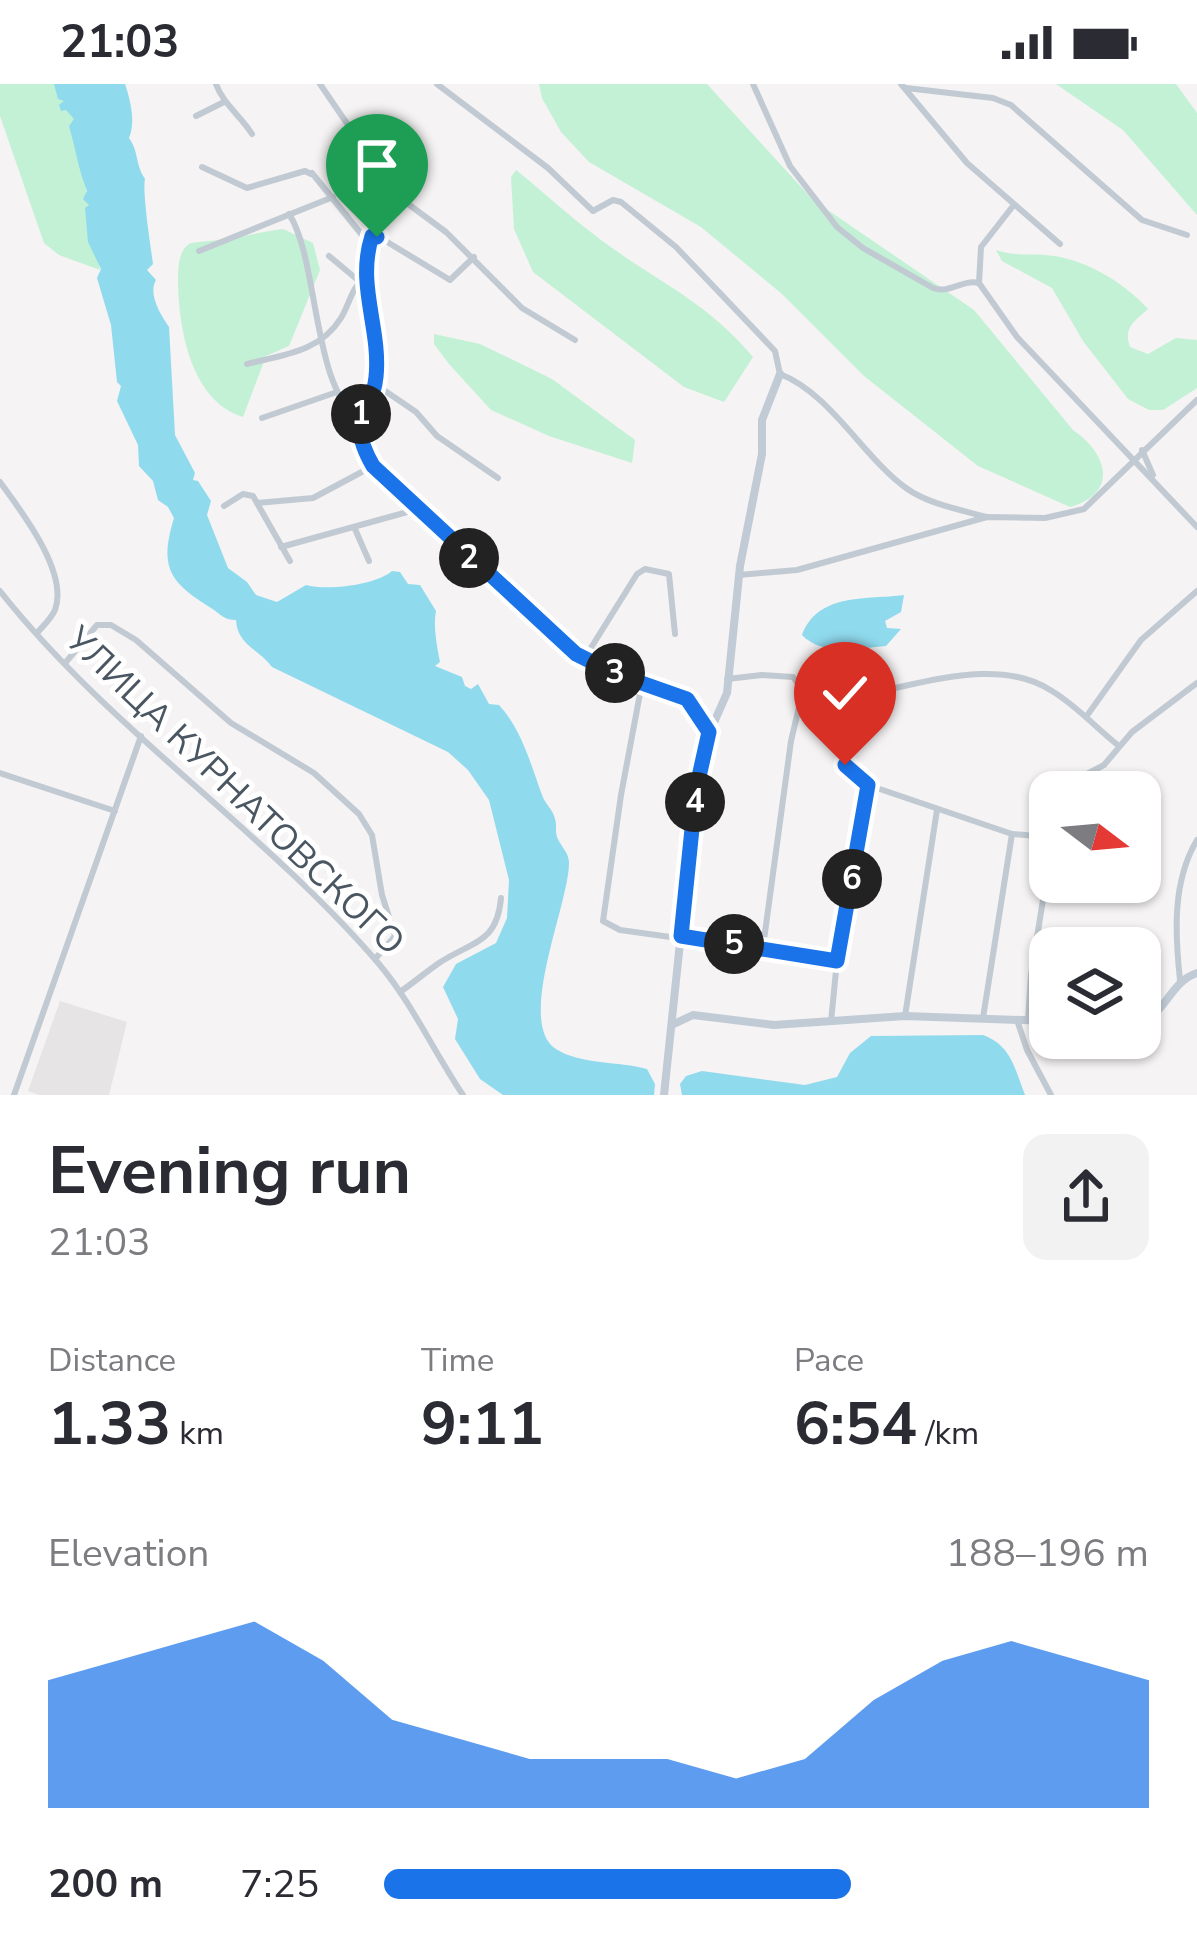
<!DOCTYPE html>
<meta charset="utf-8">
<style>
body{margin:0;font-family:"Nunito Sans",sans-serif;background:#f2f2f3;color:#2b2b33;height:100vh;display:flex;flex-direction:column;font-size:45px;white-space:nowrap}
*{box-sizing:border-box;margin:0}
p{font-size:39px;color:#7c7c81}
.icon{flex:none;width:66px;height:66px;fill:none;stroke:currentColor;stroke-width:2;stroke-linecap:round;stroke-linejoin:round}
.map{position:relative;height:1011px;overflow:hidden}
.panel{display:flex;flex-direction:column;background:#fff;flex:1}
.panel>*{flex:none}
.needle{width:78px;rotate:106deg}
.controls{position:absolute;left:1029px;top:687px;display:grid;gap:24px}
.controls a{display:grid;place-items:center;width:132px;height:132px;border-radius:24px;background:#fff;box-shadow:0 3px 9px #0004;font-size:60px}
.pin{position:absolute;display:grid;place-items:center;width:102px;height:102px;color:#fff;margin:-123px -51px;border-radius:50% 50% 50% 0;rotate:-45deg;box-shadow:0 0 12px #0007}
.pin .icon{rotate:45deg}
.km{position:absolute;width:60px;height:60px;margin:-30px;border-radius:50%;background:#222;color:#fff;font-size:33px;line-height:60px;text-align:center}
.round{display:grid;place-items:center;flex:none;width:126px;height:126px;border-radius:24px;background:#f2f2f3}
.summary{display:flex;align-items:center;justify-content:space-between;height:204px;padding:0 48px}
h1{font-size:66px;font-weight:700;line-height:90px}
.metrics{display:grid;grid-template-columns:repeat(3,1fr);gap:18px;height:204px;padding:12px 48px}
.metrics div{display:grid;align-content:center}
.metrics b{font-size:60px;font-weight:700}
.metrics small{font-size:33px;font-weight:400}
.metrics p{font-size:33px}
.chart{height:336px;padding:24px 48px}
.chart p{display:flex;justify-content:space-between}
.chart svg{width:100%;height:216px;margin-top:12px;fill:#1a73e8;opacity:.7}
ul{padding:0 48px;list-style:none;font-size:39px}
li{display:grid;grid-template-columns:192px 144px 1fr;align-items:center;height:90px}
li i{height:30px;border-radius:15px;background:#1a73e8}
.status{display:flex;justify-content:space-between;align-items:center;height:84px;padding:0 60px;background:#fff;direction:ltr}
.status svg{height:33px;fill:currentColor}
.map>svg:first-child{display:block}
</style>
<div class="status"><b>21:03</b><svg viewBox="0 0 49 12"><path d="M0 12V9h3v3zM5 12V6h3v6zM10 12V3h3v9zM15 12V0h3v12zM26 1h20v11H26zM47 4h2v5h-2z"/></svg></div>
<div class="map">
<svg width="1197" height="1011" viewBox="0 0 1197 1011">
<rect width="100%" height="100%" fill="#f5f3f3"/>
<path fill="#e6e4e5" d="M60,917L127,938L109,1011H39L28,1007Z"/>
<g fill="#c3f1d5">
<path d="M0,0H68L100,186L59,171L44,159L0,32Z"/>
<path d="M539,0H707L813,116L974,226L1073,346C1108,370 1119,409 1070,423L978,382L864,292L782,210L701,143L589,78L561,48L542,14Z"/>
<path d="M1056,0H1176L1197,29V131L1123,46Z"/>
<path d="M516,86C548,112 578,140 612,164C666,202 708,220 753,273L724,318L684,303L533,188L514,145L511,93Z"/>
<path d="M283,145L313,159L320,186L289,262L266,272L243,333C190,317 178,241 178,195C178,184 179,166 189,160C193,158 203,158 208,157C233,156 257,148 283,145Z"/>
<path d="M996,166C1014,172 1026,170 1045,171C1082,173 1124,198 1148,225C1134,238 1123,243 1130,263L1148,270L1176,254L1197,256V304L1163,326H1149L1128,315L1083,257L1052,204L1002,177Z"/>
<path d="M434,250L480,260L552,295L635,356L632,379L549,352L491,326L449,280L434,260Z"/>
</g>
<g fill="#90daee">
<path d="M54,0H125C130,15 136,37 129,54C139,67 135,81 145,95C142,108 151,164 153,180L147,186L156,196C148,210 160,230 169,243L175,351L195,389L193,396L198,397L211,417L207,431L228,484L247,498L256,511L277,518L306,501C327,507 376,501 392,487L400,488L408,500L420,501L436,527C433,542 437,563 440,578L435,582L462,593L465,602L471,605L478,600L489,620L499,621C522,646 531,681 542,711C545,720 553,725 555,735C557,741 555,747 557,753C561,763 568,767 569,778C570,818 515,939 556,965C581,981 619,977 647,985L655,1000L654,1011H503L480,995L455,955L458,935L443,903L456,880L496,859L507,834L509,796L489,716L468,686L448,668L272,583C260,566 237,561 236,536C223,536 221,530 211,524C169,498 159,483 174,434L168,423L158,416L153,397L139,382L138,361L117,317L121,302L117,298L111,241L97,194L101,185L88,158L85,124L89,121L83,115L87,107C78,84 76,66 69,42L74,35L66,26L61,27L59,21L64,17L58,15Z"/>
<path d="M904,511L901,528L885,537L887,544L901,545L886,562C859,564 823,573 802,551C818,508 868,516 904,511Z"/>
<path d="M983,951C1011,961 1015,985 1025,1011H682L680,1000L686,992L702,987L805,1001L837,993L850,969L871,952Z"/>
</g>
<g fill="none" stroke-linecap="round" stroke-linejoin="round">
<g stroke="#c1cad2" stroke-width="6">
<path d="M216,0C223,20 241,32 252,50"/>
<path d="M320,0L396,111L446,148L522,224L575,256"/>
<path d="M437,0L548,84L593,127L613,116L621,118L676,163L775,267L780,290C830,309 864,374 906,404C928,420 961,426 987,433"/>
<path d="M753,0L790,82L837,143L863,164L933,204C950,210 962,195 979,199"/>
<path d="M901,0L967,79L1060,160"/>
<path d="M906,4L993,14L1011,21L1142,136L1187,151"/>
<path d="M196,32L224,18"/>
<path d="M202,83L247,104L305,87L311,90"/>
<path d="M312,89L362,151L384,156L450,196L474,173"/>
<path d="M396,111C387,127 373,143 369,161C359,207 380,247 376,293C372,335 344,330 373,382L576,570L616,590L687,615L708,647"/>
<path d="M1013,122L981,163L979,199L1017,253L1197,443"/>
<path d="M289,130C319,175 312,306 360,335"/>
<path d="M199,167L333,113"/>
<path d="M329,172L359,197"/>
<path d="M247,280C283,271 320,268 341,234C350,219 351,205 365,192"/>
<path d="M375,300L416,328L437,352L498,394"/>
<path d="M262,334L337,308"/>
<path d="M1142,366L1153,391"/>
<path d="M0,398C21,427 69,488 55,526C51,535 43,542 37,549"/>
<path d="M257,419L313,414L373,382"/>
<path d="M224,422L243,410L253,412L290,477"/>
<path d="M355,445L369,477"/>
<path d="M281,463L418,425"/>
<path d="M739,491L797,486L987,433L1045,434L1084,425L1197,316"/>
<path d="M0,507C109,645 264,746 379,880C412,919 434,968 463,1011"/>
<path d="M584,575L637,490L645,485L669,490L675,550"/>
<path d="M66,578L97,541H111L136,556L231,639L314,689L359,730L372,751L382,811L395,852L375,875"/>
<path d="M727,595L762,591L793,593L803,606L791,657L763,863"/>
<path d="M642,599L621,711L603,837L620,846L837,876"/>
<path d="M1086,633L1141,556L1197,507"/>
<path d="M0,689L115,727"/>
<path d="M1053,708L1104,681L1132,648L1197,599"/>
<path d="M1049,753L1012,750L868,701C861,696 850,690 846,682C835,661 848,622 865,610C924,600 998,572 1052,607C1077,622 1096,644 1119,662"/>
<path d="M1180,896C1175,850 1172,798 1197,756"/>
<path d="M400,908C413,899 426,888 439,879C472,857 497,860 501,814"/>
<path d="M905,932L937,726"/>
<path d="M983,934L1012,750"/>
<path d="M1017,936L1027,966L1051,1011"/>
<path d="M1028,936L1031,891L1049,778L1050,719"/>
<path d="M831,938L837,876L868,701"/>
<path d="M14,1011L141,652"/>
</g>
<g stroke="#c1cbd6" stroke-width="8">
<path d="M1140,939C1167,928 1170,898 1197,889"/>
<path d="M674,940L693,931L774,941L905,932L1050,937"/>
<path d="M664,1011L696,706L705,659L727,609L740,482L762,370V336L780,290"/>
</g>
</g>
<g fill="none" stroke-linecap="round" stroke-linejoin="round">
<g stroke="#fff" stroke-width="24">
<path id="route" d="M377,153L372,152C356,201 381,244 376,293C372,334 345,333 373,382L576,570L616,590L687,615L709,648L696,706L681,852L837,877L868,701L845,681"/>
</g>
<use href="#route" stroke="#1a73e8" stroke-width="15"/>
</g>
<g text-anchor="middle" stroke-width="10" stroke-linejoin="round" paint-order="stroke">
<g font-size="36" fill="#4a5661" stroke="#fff">
<text transform="translate(236 706) rotate(44)" y="13">УЛИЦА КУРНАТОВСКОГО</text>
</g>
</g>
</svg>
<div class="controls">
<a><svg class="needle" viewBox="-14 -14 28 28"><path d="M0-13l5 13h-10z" fill="#e53935"/><path d="M0 13l5-13h-10z" fill="#7c7c81"/></svg></a>
<a><svg class="icon" aria-label="layers" viewBox="0 0 24 24"><path d="M12 4l9 5-9 5-9-5zM3 14l9 5 9-5"/></svg></a>
</div>
<div class="pin" style="left:377px;top:153px;background:#1e9e55"><svg class="icon" aria-label="arrive" viewBox="0 0 24 24"><path d="M6 21V4h12l-3 4 3 4H6"/></svg></div>
<div class="pin" style="left:845px;top:681px;background:#d93025"><svg class="icon" aria-label="check" viewBox="0 0 24 24"><path d="M5 12l5 5 9-10"/></svg></div>
<b class="km" style="left:361px;top:330px">1</b>
<b class="km" style="left:469px;top:474px">2</b>
<b class="km" style="left:615px;top:589px">3</b>
<b class="km" style="left:695px;top:718px">4</b>
<b class="km" style="left:734px;top:860px">5</b>
<b class="km" style="left:852px;top:795px">6</b>
</div>
<section class="panel">
<div class="summary"><div><h1>Evening run</h1><p>21:03</p></div><a class="round"><svg class="icon" aria-label="share" viewBox="0 0 24 24"><path d="M12 15V3M7 8l5-5 5 5M5 13v7h14v-7"/></svg></a></div>
<div class="metrics">
<div><p>Distance</p><b>1.33<small> km</small></b></div>
<div><p>Time</p><b>9:11</b></div>
<div><p>Pace</p><b>6:54<small> /km</small></b></div>
</div>
<div class="chart"><p><span>Elevation</span>188–196 m</p>
<svg viewBox="0 0 160 44" preserveAspectRatio="none"><path d="M0 44V18L10 14L20 10L30 6L40 14L50 26L60 30L70 34L80 34L90 34L100 38L110 34L120 22L130 14L140 10L150 14L160 18V44z"/></svg>
</div>
<ul>
<li><b>200 m</b>7:25<i style="width:61%"></i></li>
</ul>
</section>
